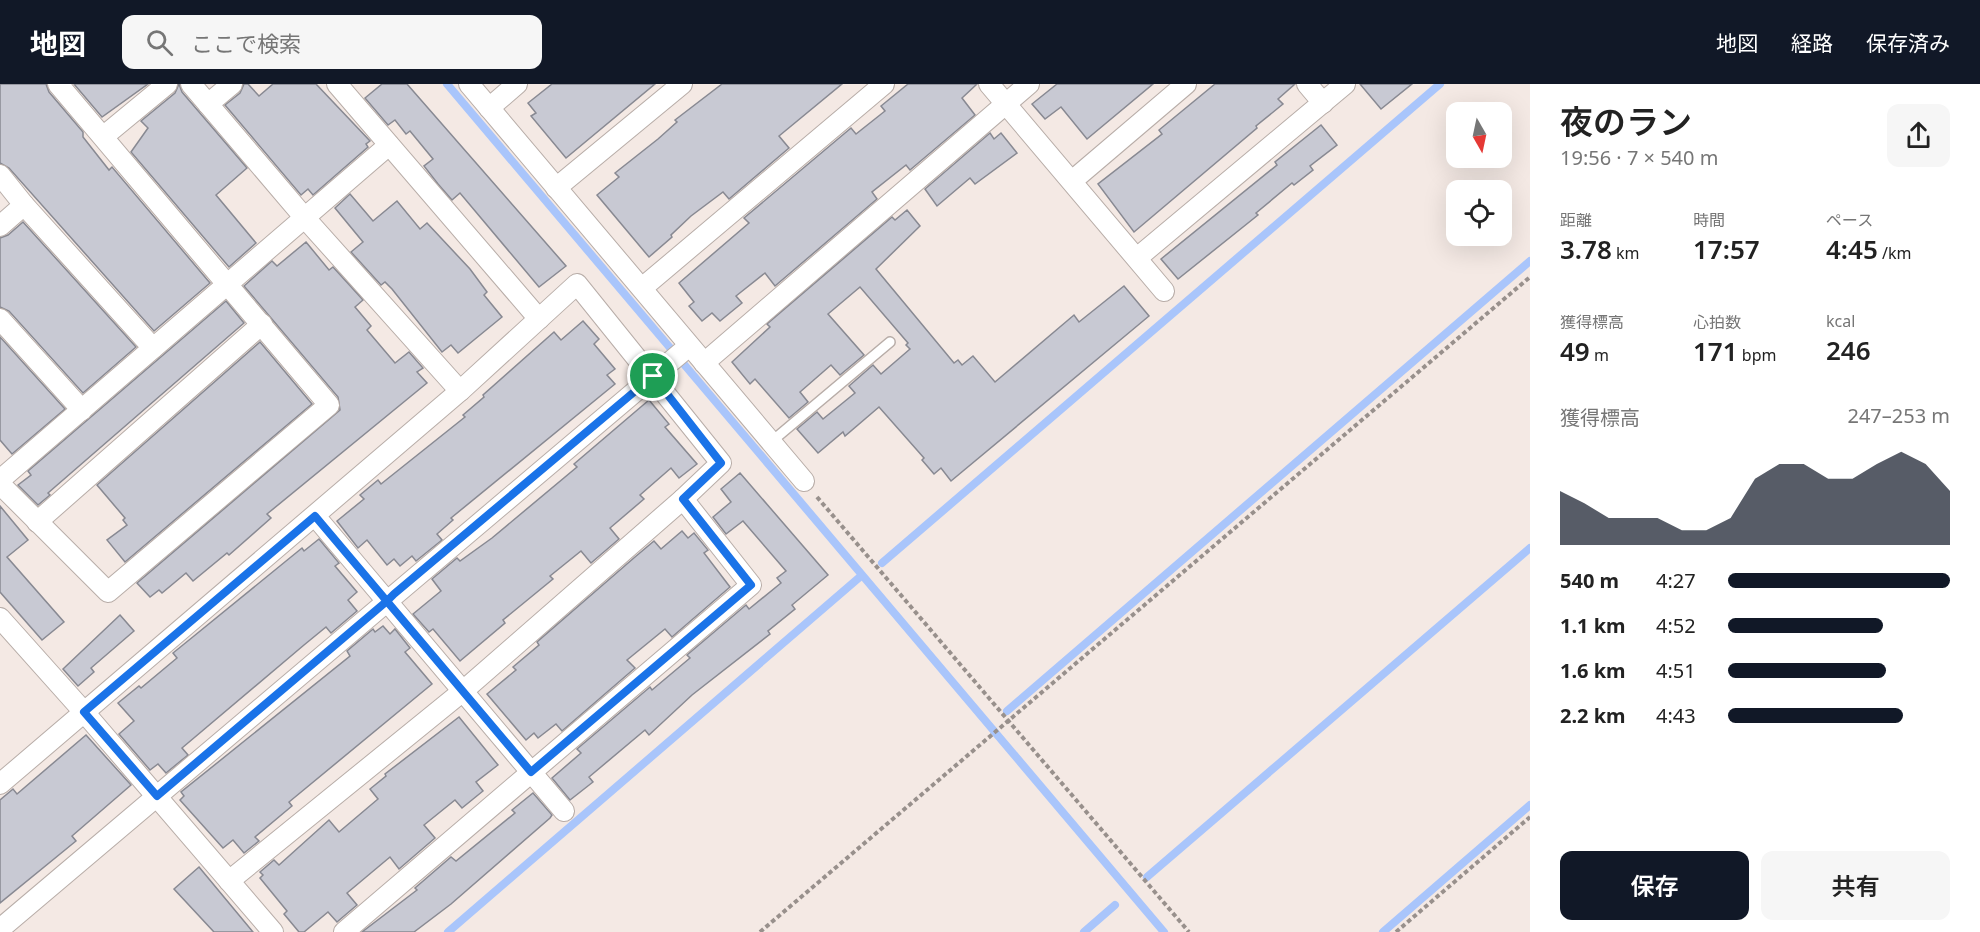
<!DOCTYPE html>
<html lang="ja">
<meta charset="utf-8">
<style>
body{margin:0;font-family:"Noto Sans","Noto Sans JP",sans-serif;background:#f6f6f6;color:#222;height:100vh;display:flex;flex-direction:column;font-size:22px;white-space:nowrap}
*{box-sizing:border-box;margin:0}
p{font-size:20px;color:#767676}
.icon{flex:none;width:33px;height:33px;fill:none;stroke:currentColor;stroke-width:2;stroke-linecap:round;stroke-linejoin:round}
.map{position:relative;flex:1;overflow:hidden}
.sheet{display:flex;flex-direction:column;background:#fff;width:450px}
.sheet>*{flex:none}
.needle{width:39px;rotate:171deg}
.tools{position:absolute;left:1446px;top:18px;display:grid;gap:12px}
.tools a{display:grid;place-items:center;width:66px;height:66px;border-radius:12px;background:#fff;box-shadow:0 6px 24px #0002;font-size:30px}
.pin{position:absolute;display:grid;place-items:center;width:51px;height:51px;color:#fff;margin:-26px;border:3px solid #fff;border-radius:50%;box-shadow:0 2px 6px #0007}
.round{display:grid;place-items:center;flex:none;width:63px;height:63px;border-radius:12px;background:#f6f6f6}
.headline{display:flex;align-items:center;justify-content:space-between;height:102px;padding:0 30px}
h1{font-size:33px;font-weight:600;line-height:45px}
.stats{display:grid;grid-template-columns:repeat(3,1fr);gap:9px;height:102px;padding:6px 30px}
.stats div{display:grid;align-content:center}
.stats b{font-size:26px;font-weight:600}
.stats small{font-size:16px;font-weight:400}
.stats p{font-size:16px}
.chart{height:168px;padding:12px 30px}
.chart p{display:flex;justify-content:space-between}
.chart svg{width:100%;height:108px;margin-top:6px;fill:#111827;opacity:.7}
.button{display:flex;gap:12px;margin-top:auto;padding:12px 30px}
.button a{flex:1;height:69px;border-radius:12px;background:#111827;color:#fff;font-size:24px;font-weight:600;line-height:69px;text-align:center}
.button a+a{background:#f6f6f6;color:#222}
ul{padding:0 30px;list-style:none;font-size:20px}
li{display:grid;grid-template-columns:96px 72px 1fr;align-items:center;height:45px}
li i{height:15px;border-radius:8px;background:#111827}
header{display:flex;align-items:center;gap:36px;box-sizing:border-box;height:84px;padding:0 30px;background:#111827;color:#fff}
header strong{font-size:28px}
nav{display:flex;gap:33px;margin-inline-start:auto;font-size:21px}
.search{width:420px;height:54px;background:#f6f6f6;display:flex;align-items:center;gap:15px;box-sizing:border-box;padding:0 21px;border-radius:12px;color:#767676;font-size:22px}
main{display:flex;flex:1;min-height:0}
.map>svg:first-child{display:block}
</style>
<header>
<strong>地図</strong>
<div class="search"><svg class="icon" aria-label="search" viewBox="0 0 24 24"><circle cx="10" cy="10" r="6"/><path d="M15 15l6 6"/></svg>ここで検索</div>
<nav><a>地図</a><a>経路</a><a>保存済み</a></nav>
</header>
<main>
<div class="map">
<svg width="1530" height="848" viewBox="0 0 1530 848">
<rect width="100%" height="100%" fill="#f4e9e4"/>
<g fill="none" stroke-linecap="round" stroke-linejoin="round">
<g stroke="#a9c5fb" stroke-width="8">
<path d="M447,0L1164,848"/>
<path d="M882,479L1440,0"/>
<path d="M1007,627L1530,177"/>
<path d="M1147,793L1530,464"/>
<path d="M448,848L861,492"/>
<path d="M1084,848L1115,821"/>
<path d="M1383,848L1530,721"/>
</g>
</g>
<g fill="#c8c9d3" stroke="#888992" stroke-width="1.5">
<path d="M0,0H46L49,8L83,48V53L109,86L112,83L210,199L154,247L9,84L0,79Z"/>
<path d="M74,0H148L102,33Z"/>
<path d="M179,0L182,8L247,84L216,111L256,159L229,183L131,68L148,44L141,37L175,9Z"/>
<path d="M244,0H248L259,12L273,0H316L370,57L366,60L368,63L313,111L308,105L301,111L225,21L240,9Z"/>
<path d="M382,0H407L566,182L539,203L460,109L452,116L438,100L424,82L433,75L410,47L406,50L395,36L388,41L365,14Z"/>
<path d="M552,0H655L566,74L531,32L536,29L528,19Z"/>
<path d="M722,0H842L779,52L789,64L729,115L723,108L691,132L671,151L672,153L649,173L597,111L619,93L615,89L658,55L677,38L675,36Z"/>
<path d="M908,0H977L962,14L975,31L910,86L906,81L872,108L877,115L775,202L765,189L736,212L742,219L720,237L712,229L702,237L689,222L694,218L679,199L749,139L744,134L851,44L856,50L885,27L881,22Z"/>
<path d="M1057,0H1153L1087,55L1061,23L1045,35L1032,20Z"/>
<path d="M1215,0H1295L1278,15L1283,20L1256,42L1257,44L1134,148L1098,100L1162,50L1159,46Z"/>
<path d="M1360,0H1412L1381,25Z"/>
<path d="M1321,41L1337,61L1310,82L1313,86L1294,101L1292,99L1256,129L1258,131L1178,195L1161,175L1277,81L1275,78Z"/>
<path d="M990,49L994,55L1001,49L1017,69L975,100L970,94L937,122L925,105Z"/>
<path d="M350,110L373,137L397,117L420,145L427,139L470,185L487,208L484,211L502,233L458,269L451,261L442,268L392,205L385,198L381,201L351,168L363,158L335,124Z"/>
<path d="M907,126L920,142L876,185L954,279L958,276L962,281L973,272L995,298L1074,231L1079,238L1124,202L1149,232L951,397L941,384L934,390L922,376L924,374L879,323L845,352L843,348L818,369L797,345L817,328L823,335L855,309L849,302L873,281L881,290L910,265L906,261L908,259L860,203L828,230L864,271L840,291L831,281L800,308L808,318L789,334L755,295L750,300L732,278L770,243L767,240L892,133L895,136Z"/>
<path d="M23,138L136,263L83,309L9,227L0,223V154L8,151Z"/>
<path d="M306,158L329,186L333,183L363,216L355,223L371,242L367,246L395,279L409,268L423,284L417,288L427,299L267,430L271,434L229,471L227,469L193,497L186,489L162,509L159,506L150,513L137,499L340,326L338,313L244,202L272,177L277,182Z"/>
<path d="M226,217L244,239L48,409L50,411L38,421L18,401L31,391L28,387Z"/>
<path d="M583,237L599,255L594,260L615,285L607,291L615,300L451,434L453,436L437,450L442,456L416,477L412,472L400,482L394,475L387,481L367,456L358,464L337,437L364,415L360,411L378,396L381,400L465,333L463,331L484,313L483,311L554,248L561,256Z"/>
<path d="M0,253L65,325L12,370L0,356Z"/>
<path d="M260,258L312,320L125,478L107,456L127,441L123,436L125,434L97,401Z"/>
<path d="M649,316L669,340L665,343L697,380L679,394L671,384L640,411L644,415L610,444L619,455L591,479L581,467L550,492L553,495L503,536L505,539L460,577L433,545L429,548L413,530L441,507L432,495L457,474L460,477L492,454L577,383L574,380Z"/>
<path d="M740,389L828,491L792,521L795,525L768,547L770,550L692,611L649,651L645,646L589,693L593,698L570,716L552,694L581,669L577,665L650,603L652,606L690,574L687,571L746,521L749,525L781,499L777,494L786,487L743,437L726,450L713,433L731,418L721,405Z"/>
<path d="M0,422L28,456L7,473L64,538L42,556L0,508Z"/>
<path d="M682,447L688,454L694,449L708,466L704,469L730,503L672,553L665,545L627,576L635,584L562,647L556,640L538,654L534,649L526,656L487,610L516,586L513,583L539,561L537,558L635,473L654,457L661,465Z"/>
<path d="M319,455L339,479L335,482L357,508L348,516L357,527L331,549L326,543L304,561L182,664L188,671L166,689L158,680L150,686L119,650L134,637L118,619L139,602L141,604L177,574L173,569L194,552L302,464L304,467Z"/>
<path d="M120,531L134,547L91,584L94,588L78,602L63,585Z"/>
<path d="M383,542L390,550L395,545L410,564L405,568L432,600L289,718L292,722L255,753L259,757L244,769L233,756L223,764L180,716L184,712L181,708L350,572L347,567L373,545L375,548Z"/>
<path d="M459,633L498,681L476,698L483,707L462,724L455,716L424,741L435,754L399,785L390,773L347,809L357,821L337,838L328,828L304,848H299L284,830L287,827L260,794L263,791L260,788L274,776L279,781L329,736L339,748L378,715L370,705L386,692L385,690Z"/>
<path d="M86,651L131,701L72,752L76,757L0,819V716L13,705L17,710Z"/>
<path d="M533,709L552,731L550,734L451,820L414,848H362L417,806L415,804L451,773L456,777L515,729L512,726Z"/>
<path d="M199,783L253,848H214L174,805Z"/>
</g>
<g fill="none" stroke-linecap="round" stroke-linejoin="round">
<g stroke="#b8ada8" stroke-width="12">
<path id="lane" d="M771,358L890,258"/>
</g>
<g stroke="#b8ada8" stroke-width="22">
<g id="street">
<path d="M191,0L304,133L460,307L577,200L721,379L683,415L751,501L344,848"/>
<path d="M337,0L539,235"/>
<path d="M469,0L804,397"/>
<path d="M989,0L1164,207"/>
<path d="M1307,0L1323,19"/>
<path d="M208,20L232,0"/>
<path d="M489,24L517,0"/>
<path d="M104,52L167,0"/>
<path d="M0,91L24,121L153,264"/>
<path d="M1072,97L1186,0"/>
<path d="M556,104L682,0"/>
<path d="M0,142L24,121"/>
<path d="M1137,174L1345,0"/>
<path d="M642,204L884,0"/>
<path d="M0,235L82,326"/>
<path d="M704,279L1029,0"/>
<path d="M0,396L389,61"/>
<path d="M0,400L108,508L329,321L58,0"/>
<path d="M315,432L564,727"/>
<path d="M37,438L262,240"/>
<path d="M0,534L84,628L273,848"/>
<path d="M0,700L460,307"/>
<path d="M229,797L463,607L683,415"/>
<path d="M0,845L689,262"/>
</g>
</g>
<g stroke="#98908c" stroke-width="4" stroke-dasharray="4.5 3" stroke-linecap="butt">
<path d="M817,413L1189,848"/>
<path d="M760,848L1530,193"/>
<path d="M1396,848L1530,733"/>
</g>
<use href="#lane" stroke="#fff" stroke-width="9"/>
<use href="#street" stroke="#fff" stroke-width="20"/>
</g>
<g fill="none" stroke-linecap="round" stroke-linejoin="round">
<g stroke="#fff" stroke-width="12">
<path id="route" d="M653,292L394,510L387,517L157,712L84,628L315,432C387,517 459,603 531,688L751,501L683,415L721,379L653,292"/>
</g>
<use href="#route" stroke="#1a73e8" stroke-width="8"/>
</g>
</svg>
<div class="tools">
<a><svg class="needle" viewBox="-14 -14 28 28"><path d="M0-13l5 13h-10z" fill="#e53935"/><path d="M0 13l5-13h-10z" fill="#767676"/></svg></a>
<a><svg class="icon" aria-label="locate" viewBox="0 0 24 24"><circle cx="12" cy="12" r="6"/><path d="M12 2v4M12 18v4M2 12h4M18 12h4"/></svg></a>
</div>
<div class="pin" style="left:653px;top:292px;background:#1e9e55"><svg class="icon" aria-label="arrive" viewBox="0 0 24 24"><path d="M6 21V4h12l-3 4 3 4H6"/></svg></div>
</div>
<section class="sheet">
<div class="headline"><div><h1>夜のラン</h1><p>19:56 · 7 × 540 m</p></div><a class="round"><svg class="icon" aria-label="share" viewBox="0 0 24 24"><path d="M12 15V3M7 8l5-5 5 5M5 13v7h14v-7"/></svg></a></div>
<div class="stats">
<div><p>距離</p><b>3.78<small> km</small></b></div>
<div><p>時間</p><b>17:57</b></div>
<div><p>ペース</p><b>4:45<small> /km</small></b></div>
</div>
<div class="stats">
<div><p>獲得標高</p><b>49<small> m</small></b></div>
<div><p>心拍数</p><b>171<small> bpm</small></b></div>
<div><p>kcal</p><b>246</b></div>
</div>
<div class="chart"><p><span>獲得標高</span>247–253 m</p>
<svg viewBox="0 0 160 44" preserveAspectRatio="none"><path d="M0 44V22L10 27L20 33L30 33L40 33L50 38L60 38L70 33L80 17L90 11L100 11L110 17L120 17L130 11L140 6L150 11L160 22V44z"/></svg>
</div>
<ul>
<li><b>540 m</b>4:27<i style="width:100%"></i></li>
<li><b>1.1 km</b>4:52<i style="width:70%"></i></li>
<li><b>1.6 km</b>4:51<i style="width:71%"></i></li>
<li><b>2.2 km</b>4:43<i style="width:79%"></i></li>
</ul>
<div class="button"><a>保存</a><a>共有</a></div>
</section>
</main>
